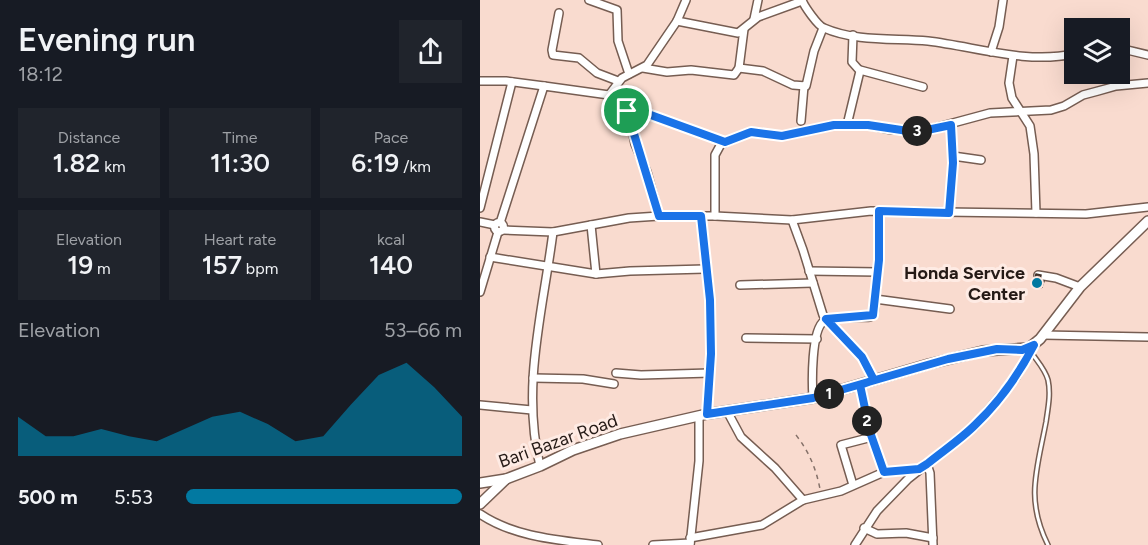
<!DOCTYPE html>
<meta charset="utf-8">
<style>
body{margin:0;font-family:Figtree,sans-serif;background:#20242c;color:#f1f3f6;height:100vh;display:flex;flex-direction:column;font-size:22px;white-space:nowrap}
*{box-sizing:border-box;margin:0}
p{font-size:20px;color:#9ea1a6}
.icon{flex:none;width:33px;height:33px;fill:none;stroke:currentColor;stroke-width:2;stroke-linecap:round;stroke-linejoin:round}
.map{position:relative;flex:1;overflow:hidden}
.side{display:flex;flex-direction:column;background:#171b24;width:480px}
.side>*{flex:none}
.tools{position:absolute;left:584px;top:18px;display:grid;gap:12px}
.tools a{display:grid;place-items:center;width:66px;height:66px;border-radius:0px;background:#171b24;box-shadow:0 6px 24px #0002;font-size:30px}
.pin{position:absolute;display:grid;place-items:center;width:51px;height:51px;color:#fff;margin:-26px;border:3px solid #fff;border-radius:50%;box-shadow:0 2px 6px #0007}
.km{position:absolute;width:30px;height:30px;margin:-15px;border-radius:50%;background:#222;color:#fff;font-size:16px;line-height:30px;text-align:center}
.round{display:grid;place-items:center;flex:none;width:63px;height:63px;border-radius:0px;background:#20242c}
.summary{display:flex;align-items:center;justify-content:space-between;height:102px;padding:0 18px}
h1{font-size:33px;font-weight:600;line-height:45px}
.metrics{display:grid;grid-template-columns:repeat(3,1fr);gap:9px;height:102px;padding:6px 18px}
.metrics div{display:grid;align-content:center;border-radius:0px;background:#20242c;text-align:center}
.metrics b{font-size:26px;font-weight:600}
.metrics small{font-size:16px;font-weight:400}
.metrics p{font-size:16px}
.chart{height:168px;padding:12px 18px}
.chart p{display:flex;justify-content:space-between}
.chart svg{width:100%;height:108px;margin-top:6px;fill:#0279a1;opacity:.7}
ul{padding:0 18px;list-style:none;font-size:20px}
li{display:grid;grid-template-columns:96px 72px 1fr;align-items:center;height:45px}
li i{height:15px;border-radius:8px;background:#0279a1}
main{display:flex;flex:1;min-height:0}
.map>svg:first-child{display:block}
</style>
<main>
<section class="side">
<div class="summary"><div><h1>Evening run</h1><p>18:12</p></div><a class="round"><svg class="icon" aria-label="share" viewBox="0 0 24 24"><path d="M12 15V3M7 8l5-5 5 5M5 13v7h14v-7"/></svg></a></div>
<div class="metrics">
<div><p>Distance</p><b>1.82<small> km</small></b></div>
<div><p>Time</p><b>11:30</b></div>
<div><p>Pace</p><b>6:19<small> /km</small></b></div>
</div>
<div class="metrics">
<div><p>Elevation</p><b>19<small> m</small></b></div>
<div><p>Heart rate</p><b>157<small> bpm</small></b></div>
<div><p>kcal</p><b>140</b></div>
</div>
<div class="chart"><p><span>Elevation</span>53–66 m</p>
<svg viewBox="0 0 160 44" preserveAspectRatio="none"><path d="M0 44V28L10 36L20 36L30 33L40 36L50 38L60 33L70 28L80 26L90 31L100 38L110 36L120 23L130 11L140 6L150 16L160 28V44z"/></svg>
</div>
<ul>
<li><b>500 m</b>5:53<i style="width:100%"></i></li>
</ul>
</section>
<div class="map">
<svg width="668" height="545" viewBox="0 0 668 545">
<rect width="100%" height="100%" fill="#f9dbcf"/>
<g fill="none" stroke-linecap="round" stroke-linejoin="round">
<g stroke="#765d52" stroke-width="6">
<path id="lane" d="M551,352C557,361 565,369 568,380C571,394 568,408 566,422C557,470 545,499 568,545"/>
</g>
<g stroke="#765d52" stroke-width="10">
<g id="street">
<path d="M109,0L137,10L138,41L149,74"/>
<path d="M322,0C324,6 338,26 344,28C376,42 414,38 448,41C497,47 545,64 594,54"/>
<path d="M79,13L72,50L73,55L99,58L117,73L138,81"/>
<path d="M274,19L278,0"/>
<path d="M197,21L258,33L278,17L322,1"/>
<path d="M639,48L668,55"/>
<path d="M511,52L519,27L523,0"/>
<path d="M533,56L529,83L532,98L550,126L554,154L556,213"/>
<path d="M163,68L187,72L211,70L254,75L259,68L264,29"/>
<path d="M259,68L283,71L313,85L326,86L334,51L343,28"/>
<path d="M380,70L443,87"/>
<path d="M0,81H26L64,86"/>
<path d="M129,95L142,78L167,65L197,21L206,0"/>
<path d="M147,111L168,114L245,142"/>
<path d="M321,121L324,86"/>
<path d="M367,125L380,71L372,62L373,35"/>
<path d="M473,156L501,160"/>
<path d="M0,208L32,82"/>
<path d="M469,213L473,163L471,125"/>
<path d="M221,216L230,300L231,354L227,414"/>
<path d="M235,216V155L241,144L271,132L302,136L354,125H388L412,130H447L510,113L571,110L584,106L603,95L618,91L636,86L668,83"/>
<path d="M312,220L323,250L343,315L382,357L394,379"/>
<path d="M0,222L15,225"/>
<circle cx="19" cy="227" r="4.5"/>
<path d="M20,223L64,86L129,95L139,101L150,119L155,144L167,172L179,216"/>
<path d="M111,225L116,274"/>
<path d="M23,230L73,232L149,218L179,216H235L312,220L391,211L606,214L668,207"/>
<path d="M10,257L116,274L150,271L225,269"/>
<path d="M329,271L398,272"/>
<path d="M558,275L576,278L600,287"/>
<path d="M260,285L333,283"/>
<path d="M0,292L18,232"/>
<path d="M395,299L470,309"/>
<path d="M563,335L668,337"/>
<path d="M266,338L337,339"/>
<path d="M136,373L161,375L230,373"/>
<path d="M53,378L103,379L134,384"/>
<path d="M380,385L390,432L404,472"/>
<path d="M333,398C332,383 331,330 344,321C352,316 380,318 390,317L394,313L399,260V211"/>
<path d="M0,405L52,410"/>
<path d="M247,411L261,437L295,468L323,500"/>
<path d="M447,464L450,473L453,545"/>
<path d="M60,466C41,386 63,311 73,232"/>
<path d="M373,485L361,445L392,437"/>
<path d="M0,514C34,537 78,540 118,545"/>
<path d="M384,528L397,534L426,533L453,538"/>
<path d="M210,538L282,525L323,500L361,491L404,472L437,470"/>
<path d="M173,545L210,543"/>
<path d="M210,545L219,461V417"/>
<path d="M375,545L397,511L428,479L495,426L536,377L554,345"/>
</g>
</g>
<g stroke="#765d52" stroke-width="12">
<g id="secondary">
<path d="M0,483L26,479L60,466L93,450L140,434L227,414L333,398L449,364L503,351L549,348L560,339L600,287L668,221"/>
<path d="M0,504L26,479"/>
</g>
</g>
<path stroke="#857169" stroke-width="1.5" stroke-dasharray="4.5 4.5" stroke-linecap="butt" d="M316,435C329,452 336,468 340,489"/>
<use href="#lane" stroke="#fff" stroke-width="3"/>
<use href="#street" stroke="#fff" stroke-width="7"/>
<use href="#secondary" stroke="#fff" stroke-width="9"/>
</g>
<path fill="#4f3a32" d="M556,274L560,280L564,281L561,289L552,287Z"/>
<path fill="#5c443a" stroke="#403029" stroke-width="1.5" d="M556,274L561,275L560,280L564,281L562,287L553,285Z"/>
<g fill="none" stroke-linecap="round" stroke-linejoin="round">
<g stroke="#fff" stroke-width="12">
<path id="route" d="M147,111L179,216H221L230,300L231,354L227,414L333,398L468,359L517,349L542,350L554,345C539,374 519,402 495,425C481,439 463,451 447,464L439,469L404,472L390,432L380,385L394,380L382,357L346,319L393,315L399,260V211L469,213L473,163L471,125L447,130L428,131L388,125H354L302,136L271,132L245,142L168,114L147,111"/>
</g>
<use href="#route" stroke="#1a73e8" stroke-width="8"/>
</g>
<circle fill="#0279a1" stroke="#feebe4" stroke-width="2" cx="557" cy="283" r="6"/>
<g text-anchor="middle" stroke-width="6" stroke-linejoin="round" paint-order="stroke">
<g font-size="18" font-weight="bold" fill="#251a16" stroke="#feebe4" text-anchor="end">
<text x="545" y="279">Honda Service<tspan x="545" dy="21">Center</tspan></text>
</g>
<g font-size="18" fill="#251a16" stroke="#feebe4">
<text transform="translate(78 441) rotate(-20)" y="6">Bari Bazar Road</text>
</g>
</g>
</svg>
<div class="tools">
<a><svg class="icon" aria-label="layers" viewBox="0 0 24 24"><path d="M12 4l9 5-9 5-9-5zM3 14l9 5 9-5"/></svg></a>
</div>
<div class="pin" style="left:147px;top:111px;background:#1e9e55"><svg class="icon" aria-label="arrive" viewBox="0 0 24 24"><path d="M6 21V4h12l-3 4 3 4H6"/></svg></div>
<b class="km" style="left:349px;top:394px">1</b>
<b class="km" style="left:387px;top:421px">2</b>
<b class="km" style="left:437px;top:131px">3</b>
</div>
</main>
